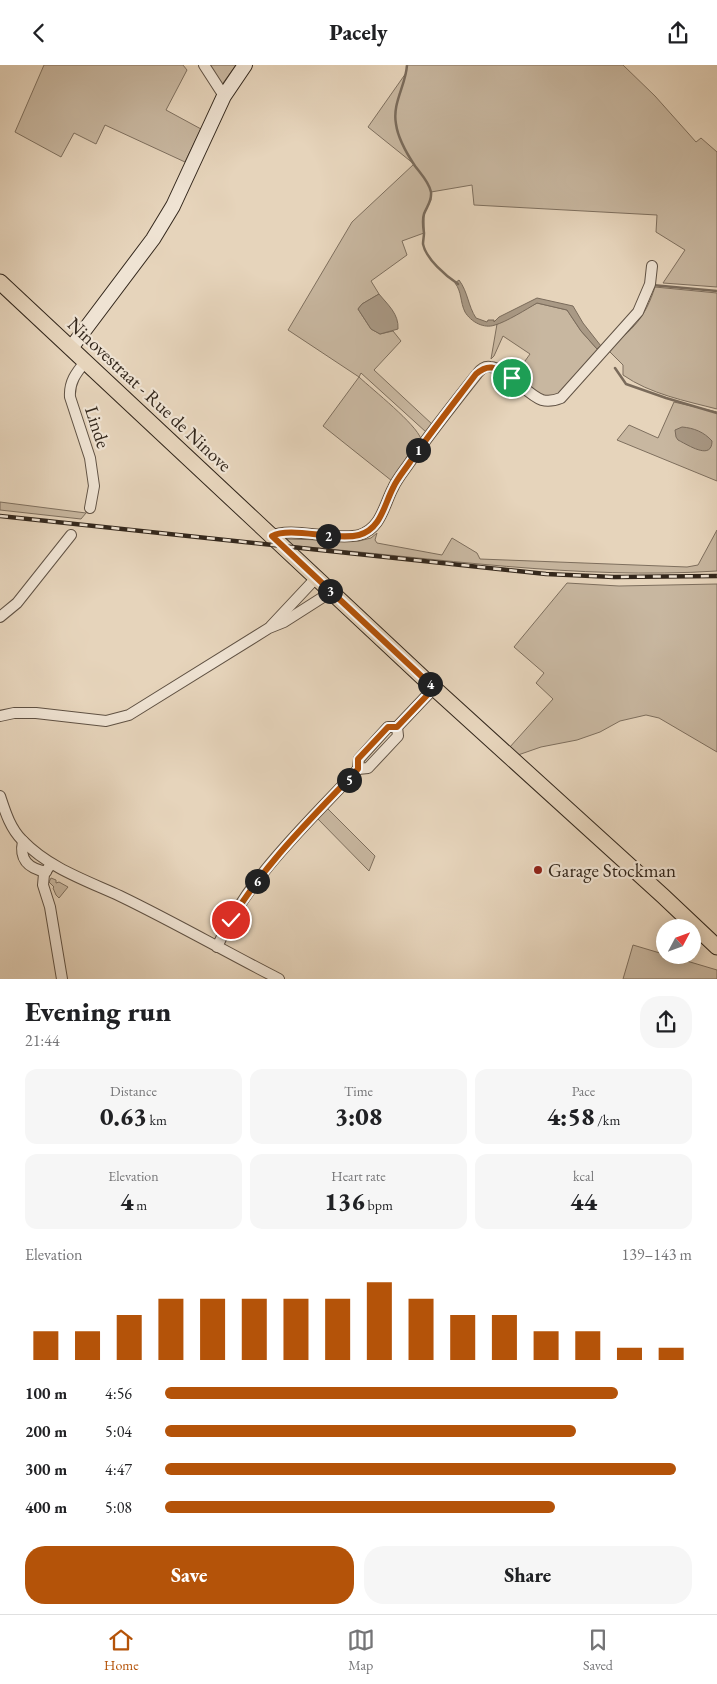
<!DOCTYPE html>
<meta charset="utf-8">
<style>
body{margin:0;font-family:"EB Garamond",serif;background:#f6f6f6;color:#202124;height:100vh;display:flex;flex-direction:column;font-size:19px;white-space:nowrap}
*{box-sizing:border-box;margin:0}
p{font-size:16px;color:#757577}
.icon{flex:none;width:28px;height:28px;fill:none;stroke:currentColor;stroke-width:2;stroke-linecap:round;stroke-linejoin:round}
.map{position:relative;height:914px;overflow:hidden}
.details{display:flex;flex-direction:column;background:#fff;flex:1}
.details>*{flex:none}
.needle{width:32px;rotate:49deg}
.tools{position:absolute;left:656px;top:854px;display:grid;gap:10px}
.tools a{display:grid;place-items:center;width:45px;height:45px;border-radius:50%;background:#fff;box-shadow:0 2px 12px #0003;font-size:25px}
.pin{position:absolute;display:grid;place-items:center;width:42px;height:42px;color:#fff;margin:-21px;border:2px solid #fff;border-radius:50%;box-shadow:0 1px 5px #0007}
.km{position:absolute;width:25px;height:25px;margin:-12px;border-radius:50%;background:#222;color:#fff;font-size:14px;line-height:25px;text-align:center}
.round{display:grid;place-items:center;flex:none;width:52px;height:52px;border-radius:20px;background:#f6f6f6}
.overview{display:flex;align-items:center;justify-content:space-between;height:85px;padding:0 25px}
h1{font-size:28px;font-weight:800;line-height:38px}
.stats{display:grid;grid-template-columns:repeat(3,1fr);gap:8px;height:85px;padding:5px 25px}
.stats div{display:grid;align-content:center;border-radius:12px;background:#f6f6f6;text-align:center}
.stats b{font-size:25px;font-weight:800}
.stats small{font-size:14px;font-weight:400}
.stats p{font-size:14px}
.chart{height:140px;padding:10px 25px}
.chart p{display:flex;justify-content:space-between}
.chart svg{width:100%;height:90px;margin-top:5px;stroke:#b45309;stroke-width:6}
.button{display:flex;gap:10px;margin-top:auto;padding:10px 25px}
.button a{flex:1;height:58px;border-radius:20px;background:#b45309;color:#fff;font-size:20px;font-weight:800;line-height:58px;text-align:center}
.button a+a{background:#f6f6f6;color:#202124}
ul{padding:0 25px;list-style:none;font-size:16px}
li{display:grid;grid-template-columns:80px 60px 1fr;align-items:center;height:38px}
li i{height:12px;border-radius:6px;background:#b45309}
header{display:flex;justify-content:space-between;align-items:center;height:65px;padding:0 25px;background:#fff;font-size:22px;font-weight:800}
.tabs{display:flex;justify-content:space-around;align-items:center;height:70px;border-top:1px solid #e0e0e0;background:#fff;font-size:14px;color:#757577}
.tabs a{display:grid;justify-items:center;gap:2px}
.tabs .current{color:#b45309}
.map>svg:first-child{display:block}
</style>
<header><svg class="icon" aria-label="back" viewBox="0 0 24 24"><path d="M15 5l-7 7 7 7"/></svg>Pacely<svg class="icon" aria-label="share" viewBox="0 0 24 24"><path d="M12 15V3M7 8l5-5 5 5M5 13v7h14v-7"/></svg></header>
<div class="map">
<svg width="717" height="914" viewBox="0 0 717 914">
<rect width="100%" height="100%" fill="#e6d4bb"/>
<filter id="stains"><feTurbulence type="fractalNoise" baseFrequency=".004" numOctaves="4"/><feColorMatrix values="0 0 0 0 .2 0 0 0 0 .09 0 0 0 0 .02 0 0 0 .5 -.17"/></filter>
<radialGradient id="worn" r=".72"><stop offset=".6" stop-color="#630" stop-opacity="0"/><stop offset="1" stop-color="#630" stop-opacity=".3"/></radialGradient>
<g fill="#c8b7a0" stroke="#7e6f5e">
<path d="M44,0H183L187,5L166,45L201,64L185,97L105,60L96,79L74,68L61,92L15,67Z"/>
<path d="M199,0H236L218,25Z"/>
<path d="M407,0H623L655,31L696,77L701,73L717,87V222L663,218L685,185L656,167L657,150L474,140L472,120L431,127V135L424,148V168L402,176L407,190L371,216L379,229L362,239L358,244L371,264L380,269L393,266L401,276L374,305L433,360L426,367L361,308L359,312C373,325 416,359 421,374L392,416L323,361L359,312L288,265L352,157L414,99L368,62L406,8Z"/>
<path d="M655,222L717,228V344C686,336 650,329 623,310V300L607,284C633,265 645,253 655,222Z"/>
<path d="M537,238L567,245L581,266L597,284H600L564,328L546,332L537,328L515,310L530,289L503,271L494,291L491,294L497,259Z"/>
<path d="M674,337L717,347V416L617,375L629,360L658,373Z"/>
<path d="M0,437L86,448L81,454L0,445Z"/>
<path d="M717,465V506C578,515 435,493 296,481L289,479L286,476L287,474L359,476L371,473L377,468L375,475L377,478L442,490L452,473L477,488L480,494L687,502L698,500Z"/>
<path d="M567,518L619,521L717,519V687L659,653L646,650L620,656L600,667L577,675L541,682L518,690L509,683L553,634L536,618L544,608L514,582Z"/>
<path d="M326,742L375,791L369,806L317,753Z"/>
<path d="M51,813L56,815V818L59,817L68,822L59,833L56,830L53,823L54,822L49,817Z"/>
<path d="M633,880L717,905V914H623Z"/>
</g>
<g fill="#a99985" stroke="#7a6b5b">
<path d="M459,215C468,227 468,241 476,253L487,257L488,255H494V257L499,252L537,233L573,241L583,258L601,281L597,284L581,266L567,245L537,238C527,244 506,257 495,260C484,264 471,257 465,247C460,237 462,227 455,218Z"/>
<path d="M379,229C388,240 399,249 398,264L380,269L371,264L358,244L362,239Z"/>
<path d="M682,362C694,363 704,367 712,376C712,396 688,380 678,375L676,372L675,365Z"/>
</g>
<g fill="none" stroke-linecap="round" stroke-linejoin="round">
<g stroke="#7a6b5b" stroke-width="2.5">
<path d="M407,0C406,20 392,38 396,59C398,74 407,89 415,101C421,109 429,117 431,127C432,136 427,141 424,149C422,155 423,161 424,168C424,171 423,176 423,179C426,194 446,211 458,219"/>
<path d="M652,220L717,226"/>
<path d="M615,303L626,319L666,333L717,348"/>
</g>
<g stroke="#605244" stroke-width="12">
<g id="street">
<path d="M204,0L224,31"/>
<path d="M85,297C76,308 69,317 70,332L90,393L94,421L90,443"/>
<path d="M272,471C289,461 335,476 359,470C381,464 384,440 393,423C397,414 404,406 410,397C431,367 454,338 477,309C480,305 484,301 490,302C507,303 527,330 542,335C549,337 556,335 561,333L638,247L650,219L652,201"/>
<path d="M0,552L17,538L71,470"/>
<path d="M271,561L316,513"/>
<path d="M0,651L14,648H36L106,656L129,650L269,563L284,557L331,527"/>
<path d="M358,704L359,694L388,662H397"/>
<path d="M0,731C5,746 10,763 22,775C49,803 85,815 120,831C174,857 226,887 279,914"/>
<path d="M23,776C19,795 28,803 46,807"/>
<path d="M51,799L44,809L43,820L50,842L62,914"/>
<path d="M217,882C248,812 307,759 358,704L368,703L398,671L397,662L434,623"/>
</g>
</g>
<g stroke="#33271c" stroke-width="16">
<path id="secondary" d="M71,283L153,174L173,141L224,31L245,0"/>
</g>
<g stroke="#33271c" stroke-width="17">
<path id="primary" d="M0,217L434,623L663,831L717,882"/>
</g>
<use href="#street" stroke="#efe3d3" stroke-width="10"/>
<use href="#secondary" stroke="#efe3d3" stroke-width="14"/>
<use href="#primary" stroke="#e6d4bb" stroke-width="15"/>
<g stroke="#33271c" stroke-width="4.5">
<path id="rail" d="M0,451L546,509L614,512L717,511"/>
</g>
<use href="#rail" stroke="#efe3d3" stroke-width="2.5" stroke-dasharray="8" stroke-linecap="butt"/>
</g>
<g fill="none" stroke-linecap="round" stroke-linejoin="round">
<g stroke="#fff" stroke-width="10">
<path id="route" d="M231,855C265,798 313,752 358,704V694L388,662H397L434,623L272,471C290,461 335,476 359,470C381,464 384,440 393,423C397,414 404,406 410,397C431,367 454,338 476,309C491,296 498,305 512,313"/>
</g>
<use href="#route" stroke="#b45309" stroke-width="6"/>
</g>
<circle fill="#8f2418" stroke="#efe3d3" stroke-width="2" cx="538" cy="805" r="5"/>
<g text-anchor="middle" stroke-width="4.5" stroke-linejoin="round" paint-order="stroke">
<g font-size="19" fill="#33271c" stroke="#efe3d3">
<text transform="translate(150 329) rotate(43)" y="7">Ninovestraat - Rue de Ninove</text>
<text transform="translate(98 362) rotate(72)" y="7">Linde</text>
</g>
<g font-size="19" fill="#33271c" stroke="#efe3d3" text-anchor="start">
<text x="548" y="812">Garage Stockman</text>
</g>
</g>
<rect width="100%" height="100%" filter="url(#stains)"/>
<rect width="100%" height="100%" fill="url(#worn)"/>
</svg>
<div class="tools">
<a><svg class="needle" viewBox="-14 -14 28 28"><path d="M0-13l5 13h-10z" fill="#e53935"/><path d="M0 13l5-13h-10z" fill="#757577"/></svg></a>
</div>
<div class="pin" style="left:512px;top:313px;background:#1e9e55"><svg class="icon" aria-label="arrive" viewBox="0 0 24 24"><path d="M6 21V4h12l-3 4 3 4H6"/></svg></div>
<div class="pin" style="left:231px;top:855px;background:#d93025"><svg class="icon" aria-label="check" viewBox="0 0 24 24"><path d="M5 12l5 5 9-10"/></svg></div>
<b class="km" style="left:418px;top:385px">1</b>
<b class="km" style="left:328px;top:471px">2</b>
<b class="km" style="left:330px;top:526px">3</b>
<b class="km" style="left:430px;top:619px">4</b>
<b class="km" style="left:349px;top:715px">5</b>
<b class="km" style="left:257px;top:816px">6</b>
</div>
<section class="details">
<div class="overview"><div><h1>Evening run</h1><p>21:44</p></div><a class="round"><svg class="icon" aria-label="share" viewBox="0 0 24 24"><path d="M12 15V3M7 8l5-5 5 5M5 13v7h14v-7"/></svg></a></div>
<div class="stats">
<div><p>Distance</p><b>0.63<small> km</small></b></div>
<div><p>Time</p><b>3:08</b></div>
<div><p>Pace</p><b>4:58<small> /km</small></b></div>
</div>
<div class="stats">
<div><p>Elevation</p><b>4<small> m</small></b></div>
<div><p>Heart rate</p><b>136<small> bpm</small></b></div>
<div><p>kcal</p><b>44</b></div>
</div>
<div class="chart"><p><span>Elevation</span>139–143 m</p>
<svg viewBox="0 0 160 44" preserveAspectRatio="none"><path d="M5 44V30M15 44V30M25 44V22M35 44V14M45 44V14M55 44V14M65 44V14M75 44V14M85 44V6M95 44V14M105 44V22M115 44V22M125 44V30M135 44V30M145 44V38M155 44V38"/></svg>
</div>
<ul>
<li><b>100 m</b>4:56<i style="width:86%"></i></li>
<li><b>200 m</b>5:04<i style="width:78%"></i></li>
<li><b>300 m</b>4:47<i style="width:97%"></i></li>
<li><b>400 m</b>5:08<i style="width:74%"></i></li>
</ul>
<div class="button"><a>Save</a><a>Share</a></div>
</section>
<nav class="tabs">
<a class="current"><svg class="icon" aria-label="home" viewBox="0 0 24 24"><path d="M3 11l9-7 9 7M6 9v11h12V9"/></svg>Home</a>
<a><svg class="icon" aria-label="map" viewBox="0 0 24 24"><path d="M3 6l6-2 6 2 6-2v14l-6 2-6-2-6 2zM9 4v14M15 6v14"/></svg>Map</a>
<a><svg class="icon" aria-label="saved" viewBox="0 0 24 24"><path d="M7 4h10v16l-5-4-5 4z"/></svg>Saved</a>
</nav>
